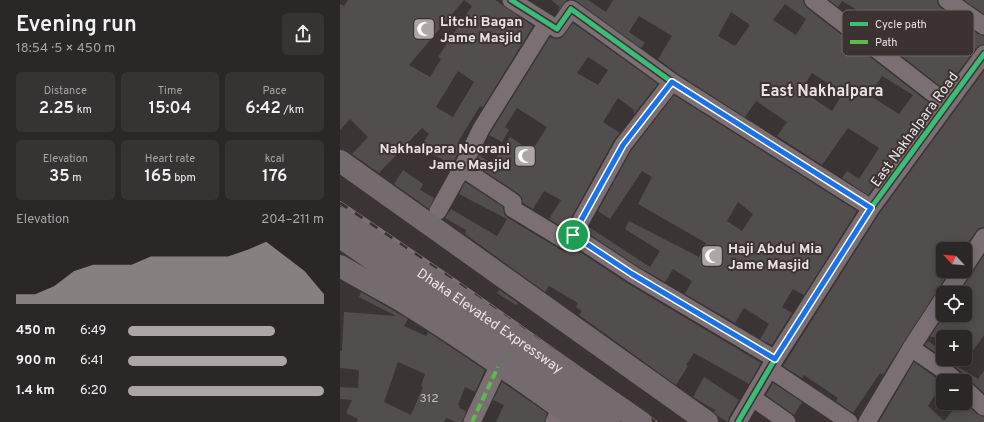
<!DOCTYPE html>
<meta charset="utf-8">
<style>
body{margin:0;font-family:Overpass,sans-serif;background:#383333;color:#f1f3f6;height:100vh;display:flex;flex-direction:column;font-size:15px;white-space:nowrap}
*{box-sizing:border-box;margin:0}
p{font-size:13px;color:#a6a5a7}
.icon{flex:none;width:22px;height:22px;fill:none;stroke:currentColor;stroke-width:2;stroke-linecap:round;stroke-linejoin:round}
.map{position:relative;flex:1;overflow:hidden}
.sheet{display:flex;flex-direction:column;background:#2c2727;width:340px}
.sheet>*{flex:none}
.needle{width:26px;rotate:296deg}
.fabs{position:absolute;left:596px;top:242px;display:grid;gap:8px}
.fabs a{display:grid;place-items:center;width:36px;height:36px;border-radius:6px;background:#2c2727;box-shadow:0 2px 10px #0003,0 0 0 1px #484444;font-size:20px}
.pin{position:absolute;display:grid;place-items:center;width:34px;height:34px;color:#fff;margin:-17px;border:2px solid #fff;border-radius:50%;box-shadow:0 1px 4px #0007}
.round{display:grid;place-items:center;flex:none;width:42px;height:42px;border-radius:6px;background:#383333}
.headline{display:flex;align-items:center;justify-content:space-between;height:68px;padding:0 16px}
h1{font-size:22px;font-weight:600;line-height:30px}
.stats{display:grid;grid-template-columns:repeat(3,1fr);gap:6px;height:68px;padding:4px 16px}
.stats div{display:grid;align-content:center;border-radius:6px;background:#383333;text-align:center}
.stats b{font-size:17px;font-weight:600}
.stats small{font-size:11px;font-weight:400}
.stats p{font-size:11px}
.chart{height:112px;padding:8px 16px}
.chart p{display:flex;justify-content:space-between}
.chart svg{width:100%;height:72px;margin-top:4px;fill:#aca6a6;opacity:.7}
ul{padding:0 16px;list-style:none;font-size:13px}
li{display:grid;grid-template-columns:64px 48px 1fr;align-items:center;height:30px}
li i{height:10px;border-radius:5px;background:#aca6a6}
main{display:flex;flex:1;min-height:0}
.map>svg:first-child{display:block}
</style>
<main>
<section class="sheet">
<div class="headline"><div><h1>Evening run</h1><p>18:54 · 5 × 450 m</p></div><a class="round"><svg class="icon" aria-label="share" viewBox="0 0 24 24"><path d="M12 15V3M7 8l5-5 5 5M5 13v7h14v-7"/></svg></a></div>
<div class="stats">
<div><p>Distance</p><b>2.25<small> km</small></b></div>
<div><p>Time</p><b>15:04</b></div>
<div><p>Pace</p><b>6:42<small> /km</small></b></div>
</div>
<div class="stats">
<div><p>Elevation</p><b>35<small> m</small></b></div>
<div><p>Heart rate</p><b>165<small> bpm</small></b></div>
<div><p>kcal</p><b>176</b></div>
</div>
<div class="chart"><p><span>Elevation</span>204–211 m</p>
<svg viewBox="0 0 160 44" preserveAspectRatio="none"><path d="M0 44V38L10 38L20 33L30 24L40 20L50 20L60 20L70 15L80 15L90 15L100 15L110 15L120 11L130 6L140 15L150 24L160 38V44z"/></svg>
</div>
<ul>
<li><b>450 m</b>6:49<i style="width:75%"></i></li>
<li><b>900 m</b>6:41<i style="width:81%"></i></li>
<li><b>1.4 km</b>6:20<i style="width:100%"></i></li>
</ul>
</section>
<div class="map">
<svg width="644" height="422" viewBox="0 0 644 422">
<rect width="100%" height="100%" fill="#3a3434"/>
<g fill="#534e4e" fill-rule="evenodd">
<path d="M8,0H155L193,26L143,107L140,106L118,142L122,144L112,165L80,147L89,134L82,128L39,173L12,154L28,137L10,119L0,130V4L4,6ZM124,0L132,6L98,57L101,59L90,77L69,65ZM118,71L134,82L113,117L96,107Z"/>
<path d="M211,0H227L216,13L220,7Z"/>
<path d="M235,0H248L266,12L273,0H463L464,4L467,8L593,106L581,123L578,120L563,144L565,145L528,195L502,178L507,171L519,179L539,148L530,142L508,128L482,165L437,136L447,122L416,101L405,117L338,74L318,59L332,36L299,16L289,32L305,43L301,48ZM445,4L466,19L456,35L433,20ZM391,12L410,25L395,46L378,36ZM472,73L503,93L492,111L461,90ZM542,76L573,95L559,114L529,95Z"/>
<path d="M489,0H597L598,5L601,8L638,34L644,36V44L640,45L636,48L605,90L535,35L540,27L531,23L533,19L502,1L498,7Z"/>
<path d="M624,0H644V14Z"/>
<path d="M233,23L318,84L294,114L293,113L294,110L278,98L263,122L280,133L274,140L225,229L209,219L221,200L204,191L193,209L183,203L182,198L179,194L135,165L139,155L152,164L170,137L190,150L193,145L195,146L207,127L177,108L165,127L169,130L162,142L149,135L210,37L216,39L222,38ZM248,57L268,70L258,85L237,73Z"/>
<path d="M644,71V227L639,228L636,231L624,249H603V274L606,277L563,343L543,375L540,373L513,413L496,401L498,398L464,375L462,378L443,366L539,214Z"/>
<path d="M334,95L517,211L464,295L453,289L442,307L452,313L432,345L420,339L429,324L404,308L395,323L345,294L352,281L333,269L325,282L297,266L246,232L249,227L310,267L320,251L285,229L289,221L359,257L366,243L298,204L312,177L302,171L270,219L258,211L291,151ZM398,202L413,214L402,231L387,221Z"/>
<path d="M63,170L83,184L80,190L94,198L89,209L54,184Z"/>
<path d="M125,182L163,207L164,214L168,218L221,250L227,251L234,248L287,283L421,363L409,384L354,353L346,365L348,366L336,385L239,315L242,311L236,307L238,303L209,286L205,292L125,234L126,230L105,218L111,209L157,236L167,219L119,194Z"/>
<path d="M644,255V335L625,362V337H590L604,315H625V293H619Z"/>
<path d="M159,290L178,303L176,305L157,293Z"/>
<path d="M21,292L68,319L64,326L86,336L88,332L145,370L135,392L125,387L118,405L120,406L119,408L126,411L122,422H116L106,418L104,422H17L18,419L6,413L12,400L0,399V387L18,388L19,370L0,368V351H2L4,312L56,316L19,297ZM58,362L85,374L81,386L83,387L71,415L44,402Z"/>
<path d="M588,341L603,352V358L585,345Z"/>
<path d="M605,359L638,379L644,371V393L632,382L626,379L623,373Z"/>
<path d="M574,362L603,383L588,406L604,421L619,403H625L637,414L644,417V422H539Z"/>
<path d="M364,377L399,400L389,417L388,422L378,416L374,412L375,410L353,397Z"/>
<path d="M162,382L207,413L204,422H156L164,405L153,400Z"/>
<path d="M433,383L462,402L454,415L426,395Z"/>
</g>
<g fill="none" stroke-linecap="round" stroke-linejoin="round">
<g stroke="#7b6f74" stroke-width="17">
<path d="M171,0L217,29L231,9L332,82L531,208"/>
<path d="M473,0L607,104"/>
<path d="M607,0L644,26"/>
<path d="M122,168L173,202V209L226,241L233,235L283,145L332,82"/>
<path d="M98,211L122,168L141,129L207,23"/>
<path d="M233,235L292,274L435,359"/>
<path d="M625,266L644,237"/>
<path d="M607,293L622,271"/>
<path d="M571,348L602,369L616,381"/>
<path d="M430,369L509,422"/>
<path d="M625,389L644,407"/>
<path d="M413,398L447,422"/>
<path d="M132,422L158,367"/>
<path d="M214,422L220,409"/>
<path d="M398,422L435,359L531,208L644,54"/>
<path d="M527,422L571,348L603,299"/>
</g>
<g stroke="#746b6e" stroke-width="22">
<path d="M0,161L367,422"/>
<path d="M0,266C19,277 39,288 59,299C121,337 181,379 240,422"/>
</g>
<path stroke="#7b7074" stroke-width="1" id="s1" d="M0,218L108,291L297,422"/>
<g stroke="#7b7074" stroke-width="4.5">
<path id="rail" d="M0,203L115,281L315,422"/>
</g>
<use href="#rail" stroke="#3c3232" stroke-width="3" stroke-dasharray="9" stroke-linecap="butt"/>
<g stroke="#746b6e" stroke-width="22">
<path d="M0,218L129,304L301,422"/>
<path d="M0,237L269,422"/>
</g>
<path stroke="#5cbc4b" stroke-width="4" stroke-dasharray="8 4" stroke-linecap="butt" d="M132,422L158,367"/>
<g stroke="#3c3232" stroke-width="8">
<g id="cycleway">
<path d="M171,0L217,29L231,9L332,82L531,208"/>
<path d="M398,422L435,359L531,208L644,54"/>
</g>
</g>
<use href="#cycleway" stroke="#3abd76" stroke-width="5"/>
</g>
<g fill="none" stroke-linecap="round" stroke-linejoin="round">
<g stroke="#fff" stroke-width="8">
<path id="route" d="M332,82L531,208L435,359L292,274L233,235L283,145Z"/>
</g>
<use href="#route" stroke="#1a73e8" stroke-width="5"/>
</g>
<defs>
<g id="mosque-square" transform="scale(1.15)"><rect x="-9" y="-9" width="18" height="18" rx="4" fill="#aca6a6" stroke="#3c3232"/><path d="M3.5-4.9A6 6 0 1 0 3.5 4.9A5 5 0 1 1 3.5-4.9Z" fill="#fff"/></g>
</defs>
<g fill-rule="evenodd">
<use href="#mosque-square" x="84" y="29"/>
<use href="#mosque-square" x="185" y="156"/>
<use href="#mosque-square" x="372" y="256"/>
</g>
<g text-anchor="middle" stroke-width="4" stroke-linejoin="round" paint-order="stroke">
<g font-size="12" fill="#c4bebe">
<text x="89" y="402">312</text>
</g>
<g font-size="14" font-weight="bold" fill="#eae3e3" stroke="#3c3232" text-anchor="start">
<text x="100" y="26">Litchi Bagan<tspan x="100" dy="16">Jame Masjid</tspan></text>
<text x="170" y="153" text-anchor="end">Nakhalpara Noorani<tspan x="170" dy="16">Jame Masjid</tspan></text>
<text x="388" y="253">Haji Abdul Mia<tspan x="388" dy="16">Jame Masjid</tspan></text>
</g>
<g font-size="14" fill="#eae3e3" stroke="#3c3232">
<text transform="translate(574 129) rotate(-54)" y="5">East Nakhalpara Road</text>
<text dy="5" stroke="none"><textPath href="#s1" startOffset="182">Dhaka Elevated Expressway</textPath></text>
</g>
<g font-size="16" font-weight="bold" fill="#eae3e3" stroke="#3c3232">
<text x="482" y="96">East Nakhalpara</text>
</g>
</g>
<rect x="502" y="10" width="132" height="46" rx="6" fill="#3c3232" stroke="#706767" stroke-width="1"/>
<rect x="510" y="22" width="18" height="4" fill="#3abd76"/>
<rect x="510" y="40" width="18" height="4" fill="#5cbc4b"/>
<g font-size="11" fill="#eae3e3">
<text x="535" y="28">Cycle path</text>
<text x="535" y="46">Path</text>
</g>
</svg>
<div class="fabs">
<a><svg class="needle" viewBox="-14 -14 28 28"><path d="M0-13l5 13h-10z" fill="#e53935"/><path d="M0 13l5-13h-10z" fill="#a6a5a7"/></svg></a>
<a><svg class="icon" aria-label="locate" viewBox="0 0 24 24"><circle cx="12" cy="12" r="6"/><path d="M12 2v4M12 18v4M2 12h4M18 12h4"/></svg></a>
<a>+</a>
<a>−</a>
</div>
<div class="pin" style="left:233px;top:235px;background:#1e9e55"><svg class="icon" aria-label="arrive" viewBox="0 0 24 24"><path d="M6 21V4h12l-3 4 3 4H6"/></svg></div>
</div>
</main>
